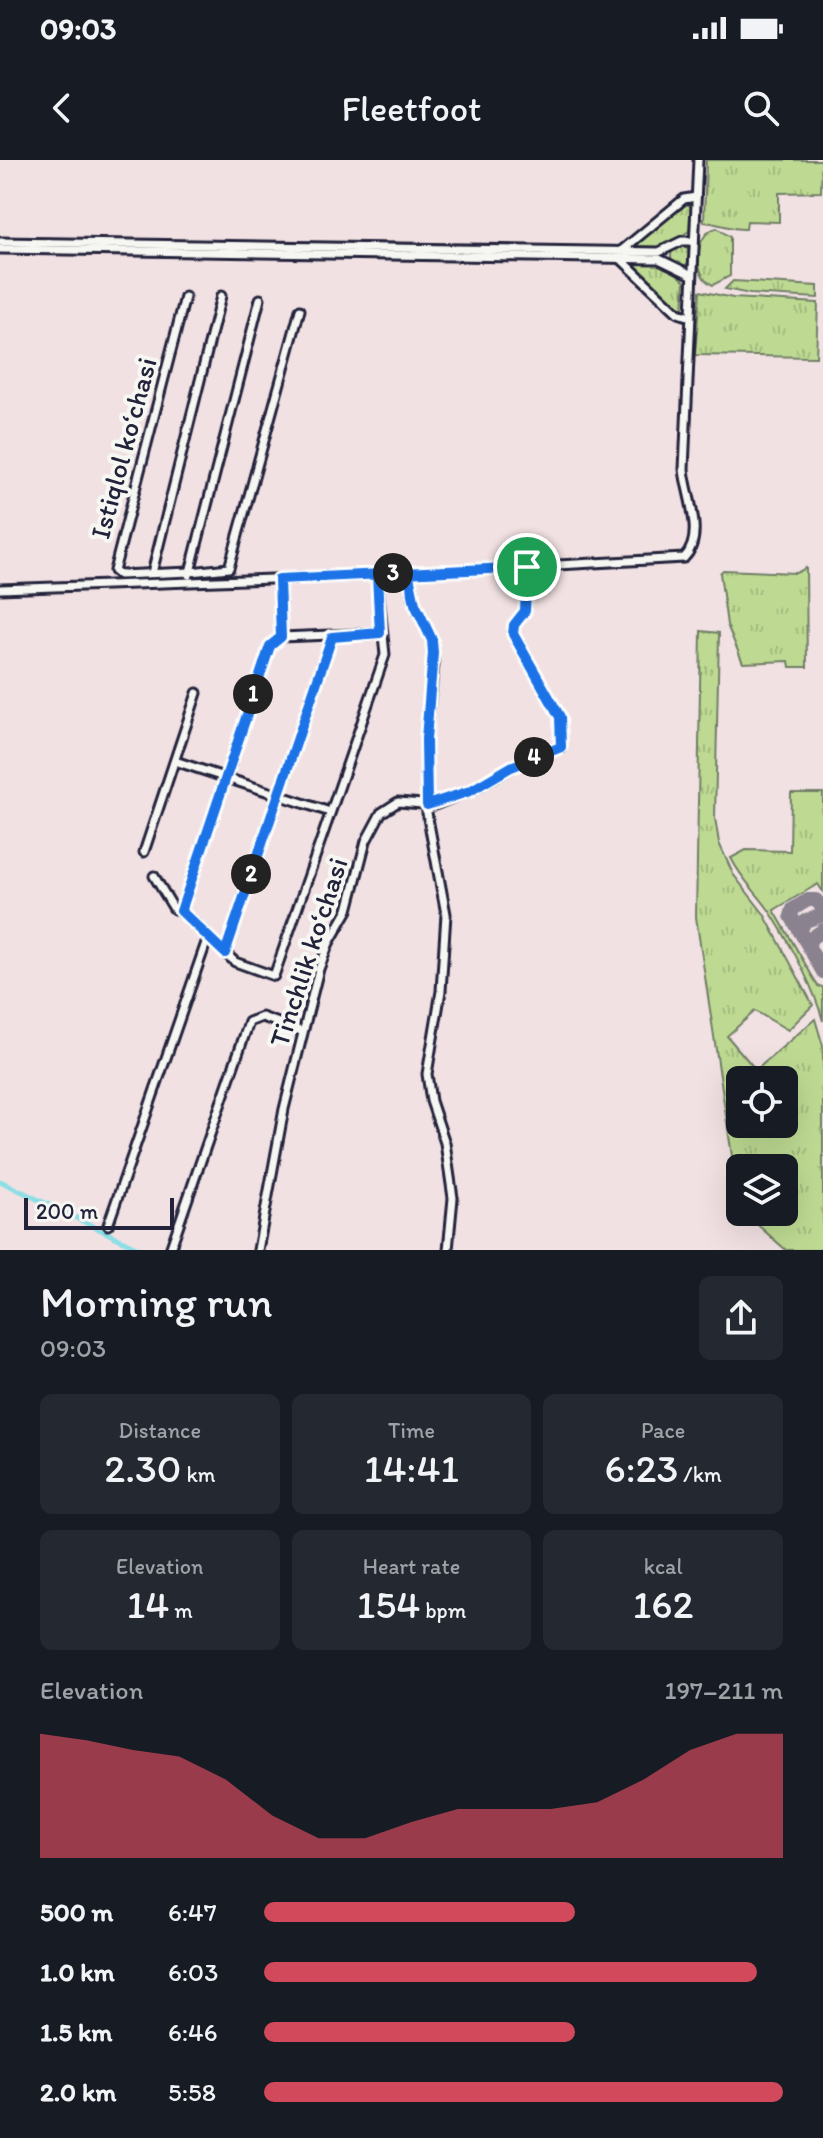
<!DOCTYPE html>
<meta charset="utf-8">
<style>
body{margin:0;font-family:Itim,sans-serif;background:#242831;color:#f1f3f6;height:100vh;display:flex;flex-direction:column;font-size:30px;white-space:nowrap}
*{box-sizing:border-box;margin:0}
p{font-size:26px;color:#9ea1a6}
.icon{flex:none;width:44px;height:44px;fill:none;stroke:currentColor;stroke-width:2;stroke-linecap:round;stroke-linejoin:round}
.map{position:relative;height:1090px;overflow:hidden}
.drawer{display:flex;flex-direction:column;background:#171b24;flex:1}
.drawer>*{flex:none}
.controls{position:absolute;left:726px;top:906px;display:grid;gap:16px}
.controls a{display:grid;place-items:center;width:72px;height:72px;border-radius:12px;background:#171b24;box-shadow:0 8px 32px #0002;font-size:40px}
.scale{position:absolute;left:24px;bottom:20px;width:150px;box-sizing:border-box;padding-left:8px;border:4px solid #22223b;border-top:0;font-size:22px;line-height:28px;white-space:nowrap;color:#22223b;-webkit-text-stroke:6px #f6f6f2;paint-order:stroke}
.pin{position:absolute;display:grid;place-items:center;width:68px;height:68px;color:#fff;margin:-34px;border:4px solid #fff;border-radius:50%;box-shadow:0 2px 8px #0007}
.km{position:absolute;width:40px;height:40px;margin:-20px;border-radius:50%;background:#222;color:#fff;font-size:22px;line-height:40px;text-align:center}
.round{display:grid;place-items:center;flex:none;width:84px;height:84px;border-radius:12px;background:#242831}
.headline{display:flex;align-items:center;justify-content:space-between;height:136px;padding:0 40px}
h1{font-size:44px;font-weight:600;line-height:60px}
.stats{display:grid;grid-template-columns:repeat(3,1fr);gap:12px;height:136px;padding:8px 40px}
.stats div{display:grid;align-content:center;border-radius:12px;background:#242831;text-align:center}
.stats b{font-size:40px;font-weight:600}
.stats small{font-size:22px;font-weight:400}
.stats p{font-size:22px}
.chart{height:224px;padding:16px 40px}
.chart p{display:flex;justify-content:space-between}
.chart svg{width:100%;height:144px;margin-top:8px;fill:#d1495b;opacity:.7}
ul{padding:0 40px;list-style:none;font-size:26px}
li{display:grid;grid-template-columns:128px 96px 1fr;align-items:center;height:60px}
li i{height:20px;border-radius:10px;background:#d1495b}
.status{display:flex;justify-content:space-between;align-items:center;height:56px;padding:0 40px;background:#171b24;direction:ltr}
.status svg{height:22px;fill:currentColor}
header{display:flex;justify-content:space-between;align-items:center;height:104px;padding:0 40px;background:#171b24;font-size:36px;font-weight:600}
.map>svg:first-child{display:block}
</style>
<div class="status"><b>09:03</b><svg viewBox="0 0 49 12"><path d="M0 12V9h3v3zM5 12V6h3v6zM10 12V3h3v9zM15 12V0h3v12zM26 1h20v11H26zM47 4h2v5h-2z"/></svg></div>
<header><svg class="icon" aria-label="back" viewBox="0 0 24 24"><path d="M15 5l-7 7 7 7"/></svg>Fleetfoot<svg class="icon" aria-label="search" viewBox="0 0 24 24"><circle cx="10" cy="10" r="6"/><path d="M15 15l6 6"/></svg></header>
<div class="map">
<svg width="823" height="1090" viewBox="0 0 823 1090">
<defs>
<pattern id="grass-tufts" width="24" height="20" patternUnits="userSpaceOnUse" patternTransform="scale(2)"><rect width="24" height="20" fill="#beda92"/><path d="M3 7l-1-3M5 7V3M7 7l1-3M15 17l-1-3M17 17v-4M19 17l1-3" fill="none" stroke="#a3bb7f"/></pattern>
</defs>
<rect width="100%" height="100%" fill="#f2e1e3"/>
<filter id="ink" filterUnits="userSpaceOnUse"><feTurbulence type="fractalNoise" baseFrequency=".0125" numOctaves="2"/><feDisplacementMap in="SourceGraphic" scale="16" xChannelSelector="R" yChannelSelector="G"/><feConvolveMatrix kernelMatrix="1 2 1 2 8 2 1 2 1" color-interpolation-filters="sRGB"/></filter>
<g filter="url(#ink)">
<g fill="url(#grass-tufts)" stroke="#707e66" stroke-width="2" fill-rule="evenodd">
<path d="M706,0H822L821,32L779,33V62L747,61L746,69C731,70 719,63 704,62Z"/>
<path d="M683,43L691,46L689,71L661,89L635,87L634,84Z"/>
<path d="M717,68L730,77V116L713,125C692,117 694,72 717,68Z"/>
<circle cx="681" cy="96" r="10"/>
<path d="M638,103L665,104L685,121L683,150L633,107Z"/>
<path d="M733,121L818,126V138L750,134L725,129Z"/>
<path d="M700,131L733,138L818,143L816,197L695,195Z"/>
<path d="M806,408L807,507H790L789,501L743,503L727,465L720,413L723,410L796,413Z"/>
<path d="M701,471L719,473L715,658L719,683L733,714L764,754L813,845L788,870L755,851L727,876L756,910L815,859L823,886V1090H786L743,1052H784V1008H740V1049L696,757ZM740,920H784V964H740Z"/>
<path d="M791,633H823V732L818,724L774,750L818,826L823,827V861C813,825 791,785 771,753C758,733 743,722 731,698L746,690L790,691Z"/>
</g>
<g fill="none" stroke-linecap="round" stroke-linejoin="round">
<path stroke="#8ddee5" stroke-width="5" d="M0,1021L142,1090"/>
<g stroke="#8a828f" stroke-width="14">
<path d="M823,749L816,740H808L793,749L791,756L823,812"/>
<path d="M800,772L805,761L823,755"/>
<path d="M809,788L810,779L823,770"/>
</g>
<g stroke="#22223b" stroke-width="13">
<g id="minor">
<path d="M0,82L659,92L682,81H694"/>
<path d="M0,89L659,99L692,115"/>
<path d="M621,91L684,39L696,37"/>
<path d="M621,99L678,153L690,157"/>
<path d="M185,137L114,411L119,415L190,412L189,415"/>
<path d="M260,139L190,412L229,408L300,150"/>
<path d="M408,411L415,444L432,480L434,505L426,579L427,653L446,754L441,831L427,914L431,941L445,983L453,1038L448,1090"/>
<path d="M152,413L221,136"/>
<path d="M279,419L281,477L270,486L181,751L235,802L274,816L385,495L377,415"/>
<path d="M0,429L377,415L684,398C706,376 686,335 684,309L698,0"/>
<path d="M281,477L380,473"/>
<path d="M175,601L330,652"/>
<path d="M144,692L197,533"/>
<path d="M154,716L174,749L181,751"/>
<path d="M225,793L332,477"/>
<path d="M108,1065L208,777"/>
<path d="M170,1090L249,862L262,857L301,871"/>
<path d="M258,1090L284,949L319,809L329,783L348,750L366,681L381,653L398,642L435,645L477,628L523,601L561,587L560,557L513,474L514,465L525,451L527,407"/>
</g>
</g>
<use href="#minor" stroke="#f6f6f2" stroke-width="7"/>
</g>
</g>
<g fill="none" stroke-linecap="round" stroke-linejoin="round" filter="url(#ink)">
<g stroke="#fff" stroke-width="16">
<path id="route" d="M527,407L279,419L281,477L270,486L181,751L225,793L332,477L380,473L377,415L408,411L415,444L432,480L433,493L426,579L427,645L470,631L511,607L561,587L560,557L513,474L514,465L525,451L527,407"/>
</g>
<use href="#route" stroke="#1a73e8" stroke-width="10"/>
</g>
<g text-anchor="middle" stroke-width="8" stroke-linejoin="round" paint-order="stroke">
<g font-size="28" fill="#22223b" stroke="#f6f6f2">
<text transform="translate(123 288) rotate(-75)" y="10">Istiqlol koʻchasi</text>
<text transform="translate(308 792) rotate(-72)" y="10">Tinchlik koʻchasi</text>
</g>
</g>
</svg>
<div class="controls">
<a><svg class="icon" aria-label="locate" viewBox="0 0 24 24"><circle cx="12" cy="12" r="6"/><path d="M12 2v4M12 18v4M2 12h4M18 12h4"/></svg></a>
<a><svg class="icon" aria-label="layers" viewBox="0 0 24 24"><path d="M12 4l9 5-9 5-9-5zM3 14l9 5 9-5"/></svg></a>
</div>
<div class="scale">200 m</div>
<div class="pin" style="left:527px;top:407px;background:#1e9e55"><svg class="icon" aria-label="arrive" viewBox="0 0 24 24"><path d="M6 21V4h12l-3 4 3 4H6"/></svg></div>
<b class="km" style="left:253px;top:534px">1</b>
<b class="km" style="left:251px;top:714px">2</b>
<b class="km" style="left:393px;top:413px">3</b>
<b class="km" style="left:534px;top:597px">4</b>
</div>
<section class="drawer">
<div class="headline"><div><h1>Morning run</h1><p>09:03</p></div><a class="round"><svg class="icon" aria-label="share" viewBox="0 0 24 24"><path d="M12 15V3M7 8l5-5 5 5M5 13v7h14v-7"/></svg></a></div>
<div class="stats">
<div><p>Distance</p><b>2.30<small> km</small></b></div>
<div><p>Time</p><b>14:41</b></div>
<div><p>Pace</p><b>6:23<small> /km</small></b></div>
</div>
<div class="stats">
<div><p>Elevation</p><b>14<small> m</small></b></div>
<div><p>Heart rate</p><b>154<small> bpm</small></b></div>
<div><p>kcal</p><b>162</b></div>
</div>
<div class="chart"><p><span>Elevation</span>197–211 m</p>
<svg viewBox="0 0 160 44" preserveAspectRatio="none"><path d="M0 44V6L10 8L20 11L30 13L40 20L50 31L60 38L70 38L80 33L90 29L100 29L110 29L120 27L130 20L140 11L150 6L160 6V44z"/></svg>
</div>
<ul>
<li><b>500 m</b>6:47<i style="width:60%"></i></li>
<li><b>1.0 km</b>6:03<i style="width:95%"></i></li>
<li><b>1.5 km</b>6:46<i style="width:60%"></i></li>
<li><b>2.0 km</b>5:58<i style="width:100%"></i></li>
</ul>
</section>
